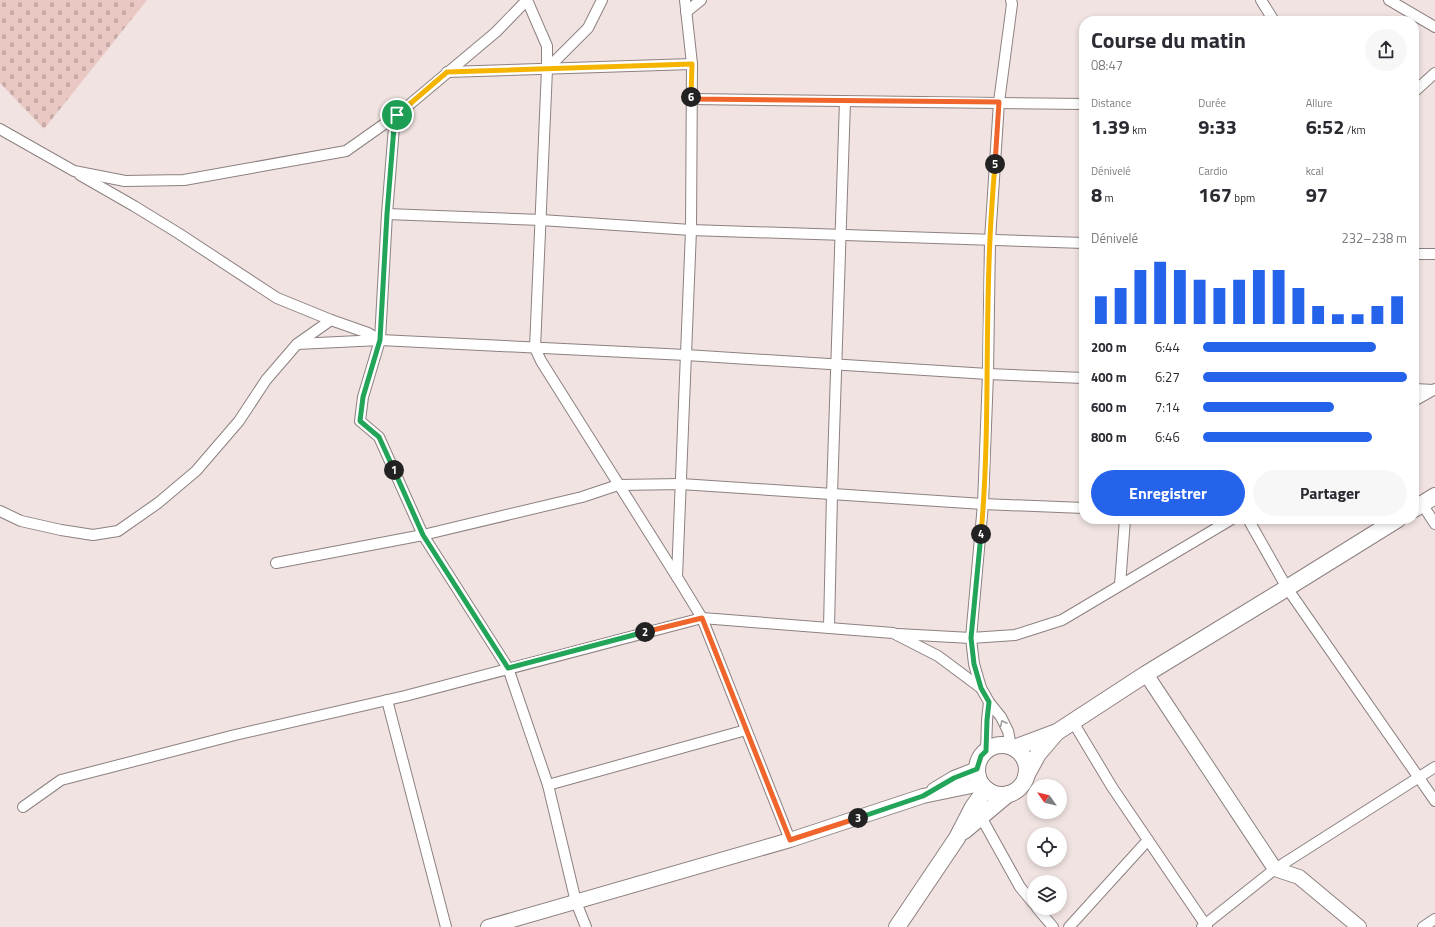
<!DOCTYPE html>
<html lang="fr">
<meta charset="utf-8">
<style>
body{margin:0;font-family:"Titillium Web",sans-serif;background:#f7f7f7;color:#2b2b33;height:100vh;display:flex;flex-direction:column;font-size:15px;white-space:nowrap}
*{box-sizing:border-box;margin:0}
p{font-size:13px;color:#7c7c81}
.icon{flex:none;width:22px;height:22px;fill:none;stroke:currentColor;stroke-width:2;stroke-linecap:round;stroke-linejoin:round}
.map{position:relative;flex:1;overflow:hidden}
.panel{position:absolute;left:1079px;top:16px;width:340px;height:508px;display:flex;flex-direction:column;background:#fff;border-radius:16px;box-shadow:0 2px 6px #0003}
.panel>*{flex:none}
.needle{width:26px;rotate:304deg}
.buttons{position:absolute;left:1027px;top:779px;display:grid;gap:8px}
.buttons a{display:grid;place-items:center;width:40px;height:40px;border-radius:50%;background:#fff;box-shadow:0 2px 6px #0003;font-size:20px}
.pin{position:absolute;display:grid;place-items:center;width:34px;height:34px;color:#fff;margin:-17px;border:2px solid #fff;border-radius:50%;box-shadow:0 1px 4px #0007}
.km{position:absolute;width:20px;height:20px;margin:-10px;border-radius:50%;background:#222;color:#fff;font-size:11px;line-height:20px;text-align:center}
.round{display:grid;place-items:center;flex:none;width:42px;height:42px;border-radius:21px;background:#f7f7f7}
.overview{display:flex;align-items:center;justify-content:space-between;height:68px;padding:0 12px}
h1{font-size:22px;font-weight:700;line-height:30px}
.metrics{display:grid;grid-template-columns:repeat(3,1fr);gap:6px;height:68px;padding:4px 12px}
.metrics div{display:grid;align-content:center}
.metrics b{font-size:20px;font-weight:700}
.metrics small{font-size:11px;font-weight:400}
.metrics p{font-size:11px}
.chart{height:112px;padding:8px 12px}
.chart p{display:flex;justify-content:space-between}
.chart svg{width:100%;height:72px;margin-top:4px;stroke:#2563eb;stroke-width:6}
.cta{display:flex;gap:8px;margin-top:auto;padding:8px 12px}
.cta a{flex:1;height:46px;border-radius:24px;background:#2563eb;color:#fff;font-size:16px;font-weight:700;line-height:46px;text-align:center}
.cta a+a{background:#f7f7f7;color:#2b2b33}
ul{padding:0 12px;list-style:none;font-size:13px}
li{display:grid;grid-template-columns:64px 48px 1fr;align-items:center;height:30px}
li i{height:10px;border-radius:5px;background:#2563eb}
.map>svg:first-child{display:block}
</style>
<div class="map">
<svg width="1435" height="927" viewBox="0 0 1435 927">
<defs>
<pattern id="cemetery-stones" width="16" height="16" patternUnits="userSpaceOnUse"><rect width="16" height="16" fill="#e9c7c3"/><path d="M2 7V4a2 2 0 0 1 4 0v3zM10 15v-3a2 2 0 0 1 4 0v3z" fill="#c8aba7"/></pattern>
</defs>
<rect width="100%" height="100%" fill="#f0e3e1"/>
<path fill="url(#cemetery-stones)" d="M0,0H147L44,129L0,83Z"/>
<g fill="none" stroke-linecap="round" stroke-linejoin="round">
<g stroke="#8d8180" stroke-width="12">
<g id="street">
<path d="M527,0L547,46V69L535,348L541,361L677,577"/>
<path d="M685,0L692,64L691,230L677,577L702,618L790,840"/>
<path d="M1261,0L1274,21"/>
<path d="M1389,0L1435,27"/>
<path d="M686,12L701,0"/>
<path d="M547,69L588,28L602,0"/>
<path d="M447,72L692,64"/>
<path d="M1414,92L1435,73"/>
<path d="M691,99L1084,104"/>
<path d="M397,115L394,127L387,214L380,340L363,397L360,421L379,437L423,535L508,668L548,785L576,902L586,927"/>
<path d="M0,129L74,171L125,181L184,180L346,151L397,115L496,32L527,0"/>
<path d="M80,175L134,206L178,233L277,298L331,320L368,333L380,340"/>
<path d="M387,214L541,220L691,230L1084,243"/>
<path d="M1414,254H1435"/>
<path d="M297,344L380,340L686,355L988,374L1084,378"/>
<path d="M1414,389L1434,390"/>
<path d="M1414,401L1435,389"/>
<path d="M1422,504L1435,524"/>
<path d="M0,511L21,521L61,530L93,535L118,531L158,503L196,471L239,421L266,380L297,344L331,320"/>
<path d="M1248,519L1287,588L1435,801"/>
<path d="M276,563L423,535L582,497L618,485L681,484L983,504L1084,508"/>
<path d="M1120,585L1125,519"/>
<path d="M829,628L832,494L845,101"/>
<path d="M898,634L971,638L1015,635L1062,620L1232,519"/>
<path d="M387,700L446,927"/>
<path d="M1073,722L1112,787L1207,927"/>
<path d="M1011,746L1008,731L1001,717L989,702L981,688L974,664L971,638L983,504L988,374L990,240L999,102L1012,4L1011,0"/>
<path d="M986,751L987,720L989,702"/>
<path d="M548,785L746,730"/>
<path d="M23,807L61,780L235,735L405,696L702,618L893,633L938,656L981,688"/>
<path d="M981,817L1020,887L1034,904"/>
<path d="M1037,908L1053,927"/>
<path d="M1069,927L1148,840"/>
<path d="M1202,927L1275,869L1435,767"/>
<path d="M1423,927L1435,919"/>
</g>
</g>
<g stroke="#8d8180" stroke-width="16">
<g id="secondary">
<path d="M1146,674L1275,869L1299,877L1359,927"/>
<path d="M934,790L954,778L977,769"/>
<path d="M488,927L790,840L923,796L981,784"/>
</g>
</g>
<g stroke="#8d8180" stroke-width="18">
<g id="primary">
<path d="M1414,509L1435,496"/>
<circle cx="1002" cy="770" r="25"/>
<path d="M1014,748L1057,732L1146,674L1287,588L1398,519"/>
<path d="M1026,776L1038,754L1056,733"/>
<path d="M964,831L1008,794"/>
<path d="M897,927L957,838L973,807L986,789"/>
</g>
</g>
<use href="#street" stroke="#fff" stroke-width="10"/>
<use href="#secondary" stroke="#fff" stroke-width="14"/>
<use href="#primary" stroke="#fff" stroke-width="16"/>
</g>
<defs><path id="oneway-chevron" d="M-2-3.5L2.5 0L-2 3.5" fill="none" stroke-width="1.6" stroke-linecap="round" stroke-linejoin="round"/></defs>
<use stroke="#a09d9d" href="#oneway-chevron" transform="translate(1003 723) rotate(-116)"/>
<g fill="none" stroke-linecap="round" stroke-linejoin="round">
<g stroke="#fff" stroke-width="8">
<path id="split-1" d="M394,470L379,437L360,421L363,397L380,340L387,214L394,127L397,115"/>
</g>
<g stroke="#fff" stroke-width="8">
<path id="split-2" d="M394,470L423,535L508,668L645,632"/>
</g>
<g stroke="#fff" stroke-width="8">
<path id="split-3" d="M645,632L702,618L790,840L858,818"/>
</g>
<g stroke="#fff" stroke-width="8">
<path id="split-4" d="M858,818L923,796L954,778L977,769L981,756L986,751L987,720L989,702L981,688L974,664L971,638L981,534"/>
</g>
<g stroke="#fff" stroke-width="8">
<path id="split-5" d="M981,534C990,436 985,337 990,239C991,214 993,189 995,164"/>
</g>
<g stroke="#fff" stroke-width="8">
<path id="split-6" d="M691,97V99L999,102L995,164"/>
</g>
<g stroke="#fff" stroke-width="8">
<path id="split-7" d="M397,115L447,72L692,64L691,97"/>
</g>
<use href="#split-1" stroke="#22a559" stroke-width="5"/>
<use href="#split-2" stroke="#22a559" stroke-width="5"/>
<use href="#split-3" stroke="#f0652b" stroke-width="5"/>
<use href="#split-4" stroke="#22a559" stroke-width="5"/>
<use href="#split-5" stroke="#f5b400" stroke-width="5"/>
<use href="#split-6" stroke="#f0652b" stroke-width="5"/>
<use href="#split-7" stroke="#f5b400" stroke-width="5"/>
</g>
</svg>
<div class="buttons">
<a><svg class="needle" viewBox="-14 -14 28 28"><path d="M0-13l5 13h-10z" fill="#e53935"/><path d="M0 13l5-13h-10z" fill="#7c7c81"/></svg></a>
<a><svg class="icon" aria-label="locate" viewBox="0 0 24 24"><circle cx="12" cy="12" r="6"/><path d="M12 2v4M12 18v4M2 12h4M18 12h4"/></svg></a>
<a><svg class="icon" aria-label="layers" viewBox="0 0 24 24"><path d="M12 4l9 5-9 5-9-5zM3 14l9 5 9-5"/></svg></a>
</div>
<div class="pin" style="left:397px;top:115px;background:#1e9e55"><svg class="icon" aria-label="arrive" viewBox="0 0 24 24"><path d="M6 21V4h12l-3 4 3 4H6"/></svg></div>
<b class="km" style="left:394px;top:470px">1</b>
<b class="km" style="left:645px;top:632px">2</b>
<b class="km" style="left:858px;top:818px">3</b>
<b class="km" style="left:981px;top:534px">4</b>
<b class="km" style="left:995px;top:164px">5</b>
<b class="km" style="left:691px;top:97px">6</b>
<section class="panel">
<div class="overview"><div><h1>Course du matin</h1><p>08:47</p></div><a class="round"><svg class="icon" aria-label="share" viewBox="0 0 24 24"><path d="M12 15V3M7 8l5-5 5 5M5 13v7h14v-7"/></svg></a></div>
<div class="metrics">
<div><p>Distance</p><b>1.39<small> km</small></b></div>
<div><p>Durée</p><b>9:33</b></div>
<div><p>Allure</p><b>6:52<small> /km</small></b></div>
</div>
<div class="metrics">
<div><p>Dénivelé</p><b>8<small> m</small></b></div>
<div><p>Cardio</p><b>167<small> bpm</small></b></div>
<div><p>kcal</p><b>97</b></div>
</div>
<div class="chart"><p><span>Dénivelé</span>232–238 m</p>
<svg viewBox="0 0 160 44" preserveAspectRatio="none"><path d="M5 44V27M15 44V22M25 44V11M35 44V6M45 44V11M55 44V17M65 44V22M75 44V17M85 44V11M95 44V11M105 44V22M115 44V33M125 44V38M135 44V38M145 44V33M155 44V27"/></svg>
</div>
<ul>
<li><b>200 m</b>6:44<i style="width:85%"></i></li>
<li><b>400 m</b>6:27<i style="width:100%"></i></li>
<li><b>600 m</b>7:14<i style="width:64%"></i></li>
<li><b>800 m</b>6:46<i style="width:83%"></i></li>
</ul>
<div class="cta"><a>Enregistrer</a><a>Partager</a></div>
</section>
</div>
